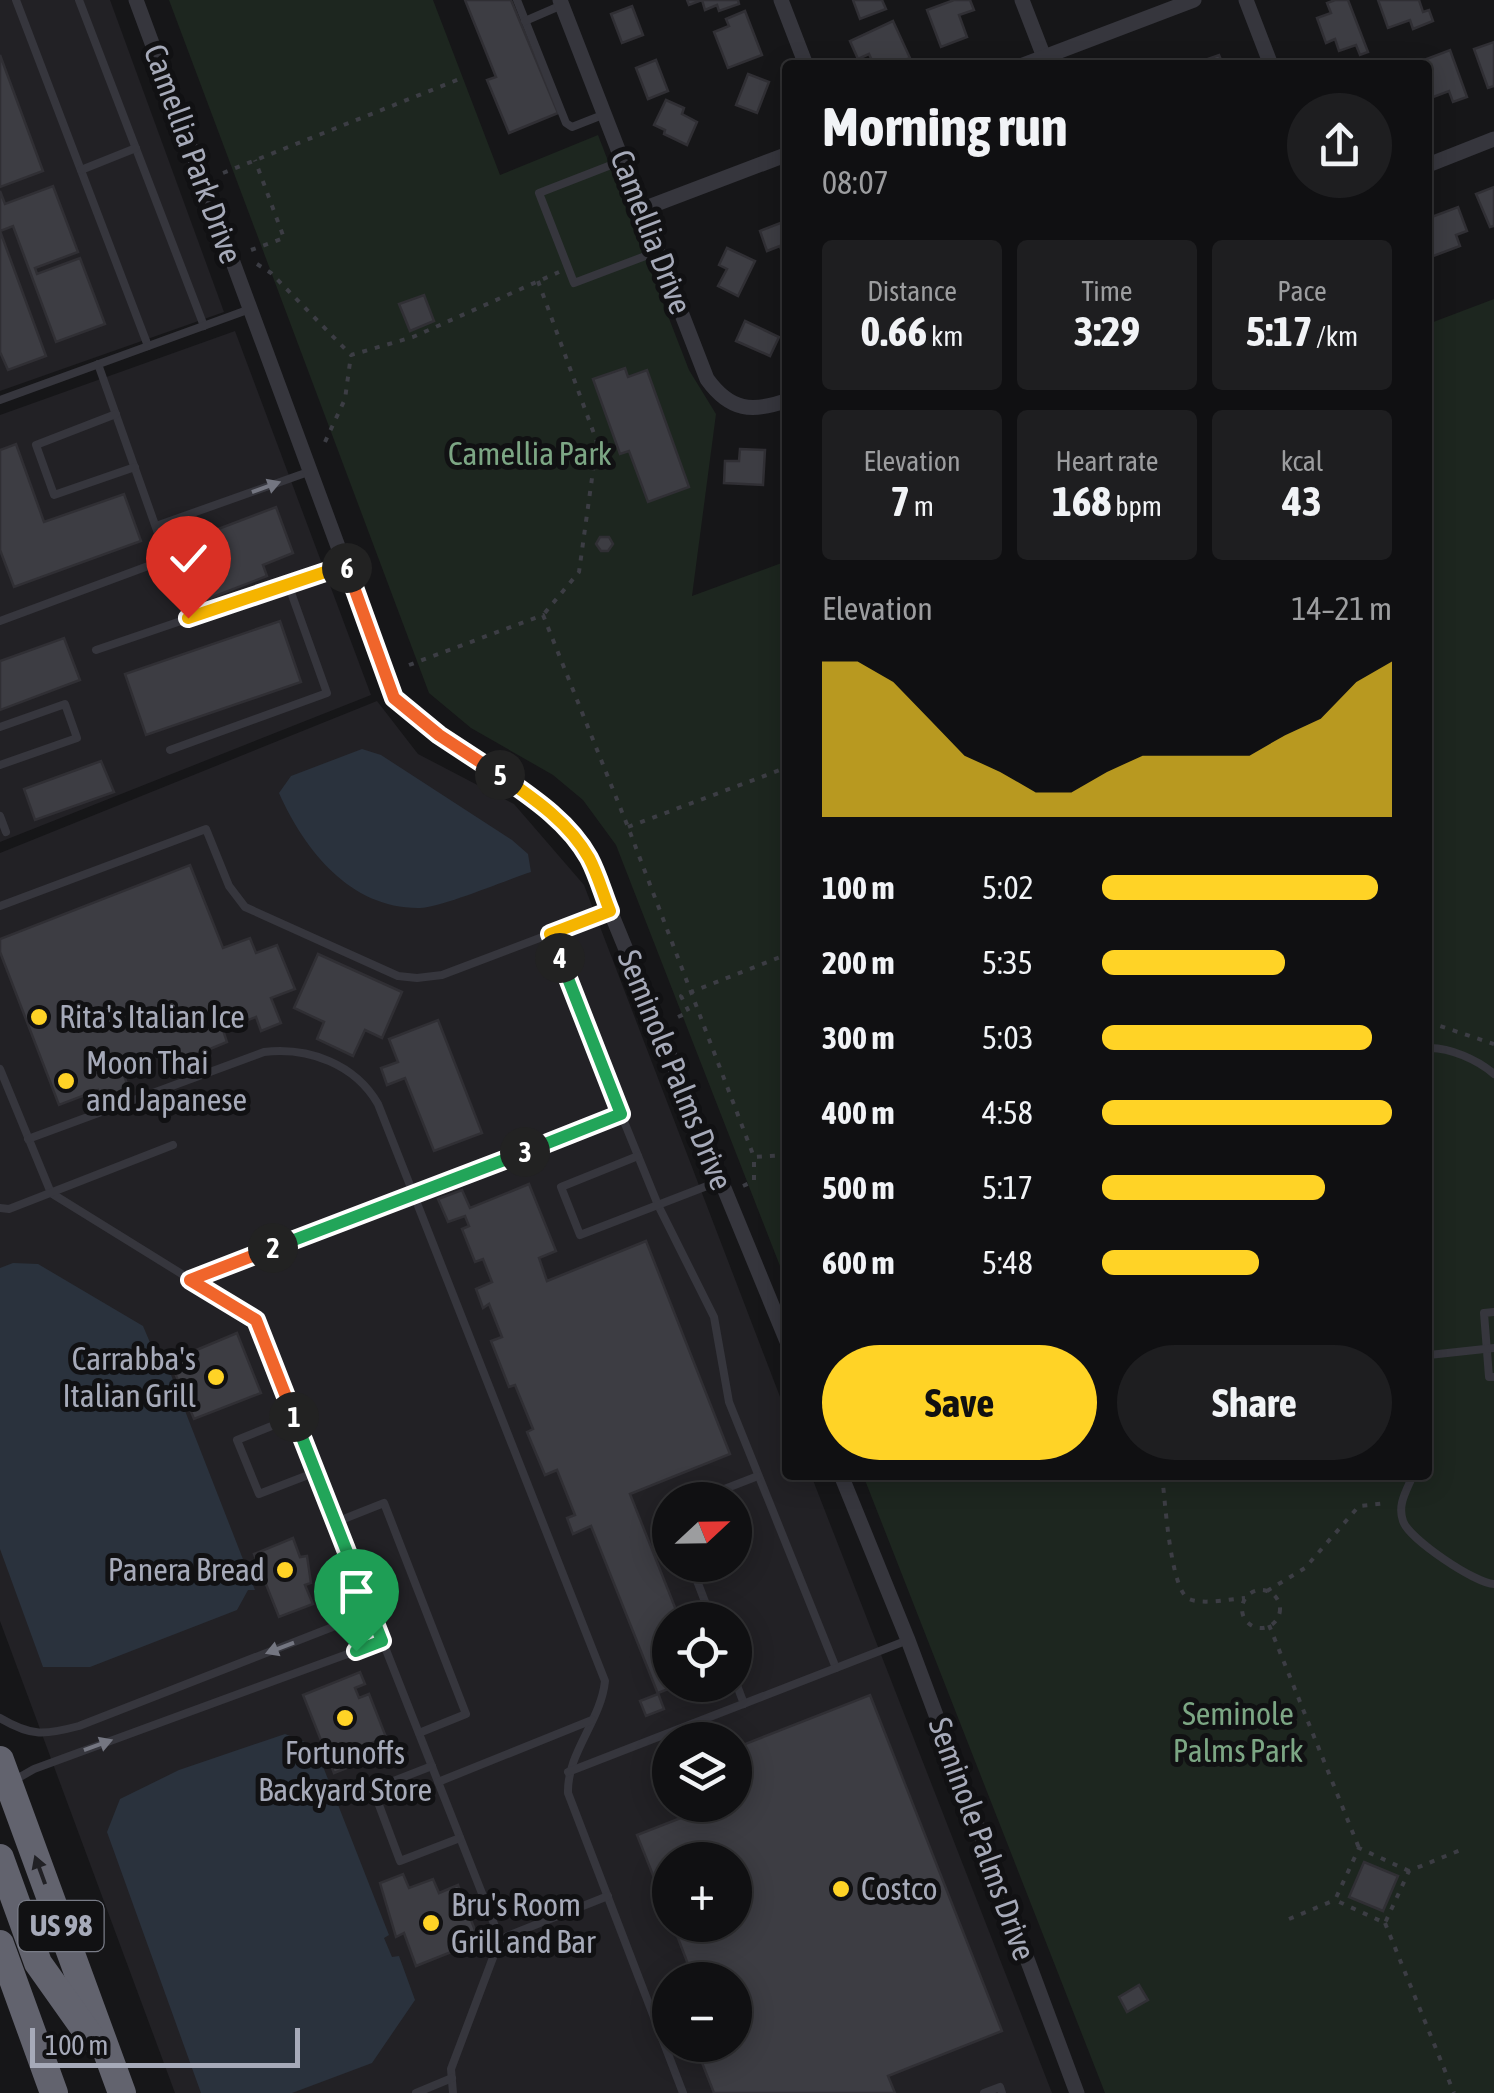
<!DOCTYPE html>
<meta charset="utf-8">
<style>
body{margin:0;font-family:"Asap Condensed",sans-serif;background:#1e1e20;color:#f1f3f6;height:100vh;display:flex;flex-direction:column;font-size:38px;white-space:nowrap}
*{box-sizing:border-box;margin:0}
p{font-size:32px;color:#9c9d9f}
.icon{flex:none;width:55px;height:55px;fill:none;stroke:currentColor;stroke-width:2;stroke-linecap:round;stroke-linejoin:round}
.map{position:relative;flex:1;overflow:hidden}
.details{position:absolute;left:782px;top:60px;width:650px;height:1420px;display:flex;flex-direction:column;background:#101012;border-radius:10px;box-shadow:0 5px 25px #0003,0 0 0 2px #303032}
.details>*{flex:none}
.needle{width:65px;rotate:68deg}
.buttons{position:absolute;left:652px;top:1482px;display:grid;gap:20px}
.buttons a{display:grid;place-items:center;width:100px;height:100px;border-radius:50%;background:#101012;box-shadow:0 5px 25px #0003,0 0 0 2px #303032;font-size:50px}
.scale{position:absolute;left:30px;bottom:25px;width:270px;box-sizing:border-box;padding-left:10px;border:5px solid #a6aab9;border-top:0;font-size:28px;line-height:35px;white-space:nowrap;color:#a6aab9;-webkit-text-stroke:8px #111113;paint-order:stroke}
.pin{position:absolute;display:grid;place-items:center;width:85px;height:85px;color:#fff;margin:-102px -42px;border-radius:50% 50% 50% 0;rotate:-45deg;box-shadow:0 0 10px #0007}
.pin .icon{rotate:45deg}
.km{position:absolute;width:50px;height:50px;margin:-25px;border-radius:50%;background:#222;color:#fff;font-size:28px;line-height:50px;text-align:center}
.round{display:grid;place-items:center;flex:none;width:105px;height:105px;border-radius:52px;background:#1e1e20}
.headline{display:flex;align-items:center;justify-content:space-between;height:170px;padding:0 40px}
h1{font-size:55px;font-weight:700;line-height:75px}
.metrics{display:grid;grid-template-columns:repeat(3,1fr);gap:15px;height:170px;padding:10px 40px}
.metrics div{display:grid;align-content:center;border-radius:10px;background:#1e1e20;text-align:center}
.metrics b{font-size:42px;font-weight:700}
.metrics small{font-size:28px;font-weight:400}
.metrics p{font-size:28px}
.chart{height:280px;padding:20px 40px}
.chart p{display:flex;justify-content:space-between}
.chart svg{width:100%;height:180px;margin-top:10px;fill:#ffd326;opacity:.7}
.cta{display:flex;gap:20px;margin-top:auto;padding:20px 40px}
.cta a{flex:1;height:115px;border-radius:60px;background:#ffd326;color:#111;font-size:40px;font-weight:700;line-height:115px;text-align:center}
.cta a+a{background:#1e1e20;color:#f1f3f6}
ul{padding:0 40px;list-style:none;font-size:32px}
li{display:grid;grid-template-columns:160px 120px 1fr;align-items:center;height:75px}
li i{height:25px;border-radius:12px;background:#ffd326}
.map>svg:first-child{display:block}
</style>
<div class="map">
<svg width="1494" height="2093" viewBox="0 0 1494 2093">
<rect width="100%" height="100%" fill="#161618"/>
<g fill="#222125" fill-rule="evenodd">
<path d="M0,0H110L224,312L0,391Z"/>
<path d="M235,331L371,695L0,842V415Z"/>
<path d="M377,701L418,754L514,804L584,885L787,1415L788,1475H811L1052,2093H175L0,1621V853ZM670,1500H735V1565H670ZM670,1620H735V1685H670ZM670,1740H735V1805H670ZM670,1860H735V1925H670ZM670,1980H735V2045H670Z"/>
</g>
<g fill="#1d261f">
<path d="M169,0H433L500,175L598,135L689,370L716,414L692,596L787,561V1284L616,845L583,800L553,775L471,728L429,693Z"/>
<path d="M1494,299V2093H1105L863,1475H1428V324Z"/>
</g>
<g fill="#2a323d">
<path d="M362,749L381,755L512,840L528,854L531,872C506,880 443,907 420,908C351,909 305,851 279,793L291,776Z"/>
<path d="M13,1263L38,1264L143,1326L157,1359L164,1357L255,1590H248L237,1610L90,1667H43L0,1549V1268Z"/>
<path d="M285,1734L315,1746L389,1935L384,1938L392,1957L399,1956L415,2000L372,2063L292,2093H201L107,1832L120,1799L179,1770Z"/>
</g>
<g fill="#3d3d43" stroke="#302f34" stroke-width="2.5">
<path d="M465,0H511L558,113L509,133L487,80L496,77Z"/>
<path d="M687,0H738L739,4L719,11L717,5L705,10L702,0L689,5Z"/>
<path d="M853,0H882L886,9L860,19Z"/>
<path d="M954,0H970L974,10L959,15L967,37L941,47L927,10Z"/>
<path d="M1335,0H1348L1368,52L1360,55L1356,45L1339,51L1335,39L1326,43L1317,18L1331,13L1327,3Z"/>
<path d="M1378,0H1419L1423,12L1429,10L1433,21L1413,29L1410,20L1388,28Z"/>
<path d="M632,6L643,35L622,43L611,14Z"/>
<path d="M745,11L762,55L728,68L714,32L729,26L726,19Z"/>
<path d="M893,21L910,58L893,65H874L869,54L858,59L850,41Z"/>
<path d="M1494,42V86L1488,88L1474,49Z"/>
<path d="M1450,50L1467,97L1453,102L1449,91L1428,99V65H1411Z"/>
<path d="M0,55L43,171L0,187Z"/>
<path d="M1219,55L1223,65H1207L1205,60Z"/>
<path d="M656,60L668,91L648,99L636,68Z"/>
<path d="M748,74L769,82L757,113L736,105Z"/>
<path d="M666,100L684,108L682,114L697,122L687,145L664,134L665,130L654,125Z"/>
<path d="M53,186L78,252L35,268L37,274L80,258L105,324L56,342L13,226L0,231L46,356L8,370L0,352V191L5,204Z"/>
<path d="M1494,187V226L1490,227L1476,194Z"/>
<path d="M1458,207L1467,231L1456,235L1460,246L1428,258V212L1429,218Z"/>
<path d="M788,220V260L785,261L780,246L767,251L760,231Z"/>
<path d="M727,248L755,261L738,296L718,286L727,269L719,265Z"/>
<path d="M424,295L434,321L410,331L399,304Z"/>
<path d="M745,321L779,337L770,356L736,341Z"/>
<path d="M625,368L628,377L647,370L689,487L648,502L629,451L620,454L593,379Z"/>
<path d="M16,444L44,522L124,494L141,541L14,587L0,550V450Z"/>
<path d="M740,449L765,450L763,485L724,483L725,461H739Z"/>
<path d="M276,507L293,553L263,565L267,576L205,600L184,542Z"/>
<path d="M600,537H609L613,544L608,551H601L596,544Z"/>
<path d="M280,621L301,682L146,735L125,674Z"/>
<path d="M64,638L80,680L0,710V661Z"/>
<path d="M101,761L114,792L35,820L24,789Z"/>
<path d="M190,865L223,948L250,938L256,953L277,945L295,989L271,998L281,1023L261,1031L256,1017L223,1030L227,1042L176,1063L170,1048L121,1067L130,1092L103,1102L98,1090L59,1105L0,952V939Z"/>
<path d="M318,954L402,992L382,1038L365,1030L353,1056L317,1039L324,1022L294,1008Z"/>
<path d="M438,1020L482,1133L434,1151L405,1078L387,1085L381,1068L398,1062L389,1039Z"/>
<path d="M529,1184L556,1251L539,1258L547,1281L646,1241L730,1454L630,1494L680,1620H670V1685H678L658,1693L664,1709L646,1716L640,1701L658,1694L591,1526L573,1534L567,1518L575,1515L557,1470L545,1475L527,1432L533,1429L515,1385L509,1387L491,1341L502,1337L489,1304L483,1308L476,1289L492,1282L483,1259L475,1262L462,1229L469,1226L465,1216L448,1222L438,1199L462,1190L470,1208Z"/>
<path d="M237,1333L261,1393L194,1419L170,1361Z"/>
<path d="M293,1538L300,1557L307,1556L311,1583L305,1585L313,1604L279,1617L254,1554Z"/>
<path d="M360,1672L365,1684L355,1688L359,1698L369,1694L386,1737L354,1751L359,1763L334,1773L303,1695Z"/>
<path d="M870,1695L1002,2031L888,2076L895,2093H714L701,2060L693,2061L687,2045H735V1980H694L673,1925H735V1860H670V1918L637,1835L714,1805H735V1748Z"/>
<path d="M1364,1862L1398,1876L1383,1911L1349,1897Z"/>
<path d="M403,1874L409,1888L433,1879L439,1893L458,1885L479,1941L416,1966L404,1933L396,1937L380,1883Z"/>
<path d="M1139,1985L1148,2000L1127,2012L1119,1997Z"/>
</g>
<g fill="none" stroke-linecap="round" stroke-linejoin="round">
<g stroke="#3c3d44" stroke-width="4" stroke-dasharray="5 8" stroke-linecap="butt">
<path d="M223,173L462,78"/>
<path d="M251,250L284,238L255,160"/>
<path d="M257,264L271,273L351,355L413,337L559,272"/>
<path d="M538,281L597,442L579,572L543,615"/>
<path d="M325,442L345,399L351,355"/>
<path d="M409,665L543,615L628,827L754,1157"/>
<path d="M628,827L788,767"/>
<path d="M678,1017L689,1012L681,996L788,954"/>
<path d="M1428,1022L1494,1044"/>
<path d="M743,1186L754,1181V1157L788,1155"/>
<path d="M1162,1475C1165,1498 1170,1590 1189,1599C1204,1605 1229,1599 1245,1598"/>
<circle cx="1261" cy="1609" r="19"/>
<path d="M1267,1591L1305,1568L1359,1506L1388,1503"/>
<path d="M1269,1625L1359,1848"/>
<path d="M1409,1871L1359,1848L1335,1900L1385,1923L1409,1871L1463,1849"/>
<path d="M1289,1919L1335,1900"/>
<path d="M1385,1923L1454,2093"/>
</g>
<g stroke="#36363d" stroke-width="8">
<path d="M16,0L148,346"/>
<path d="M79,0L204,326"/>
<path d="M517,0L566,123L572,127L605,114"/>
<path d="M525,21L562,5"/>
<path d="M624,160L539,193L574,283L656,252"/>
<path d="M81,170L136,148"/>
<path d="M98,364L188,618"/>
<path d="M0,400L250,309"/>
<path d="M116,414L36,445L54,495L135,467"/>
<path d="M156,526L311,471"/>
<path d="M0,621L167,559"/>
<path d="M96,650L345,565"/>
<path d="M0,727L65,704L77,738L0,765"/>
<path d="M170,750L327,693L288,584"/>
<path d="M0,816L6,832"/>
<path d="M0,906L206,829L229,886L245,907L398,976L417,978L442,975L611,911"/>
<path d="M1428,1048C1449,1047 1478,1060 1494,1074"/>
<path d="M0,1069L51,1193L256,1320L500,1939L451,2069L453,2093"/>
<path d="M621,1114L658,1205L714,1317L729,1402L836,1668"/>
<path d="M28,1139L264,1052C309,1047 355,1064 378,1104L605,1681C601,1721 567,1752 568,1793L683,2093"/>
<path d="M638,1156L561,1187L580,1235L720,1181"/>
<path d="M0,1208L9,1209L173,1145"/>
<path d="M190,1280L621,1114L550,934"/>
<path d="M1494,1312L1484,1313L1489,1377H1494"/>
<path d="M1428,1347V1414"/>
<path d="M1429,1355L1494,1348"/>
<path d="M294,1417L237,1440L259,1494L316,1472"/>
<path d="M1413,1475C1407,1490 1397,1504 1403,1521C1409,1539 1476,1584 1494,1584"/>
<path d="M696,1500L758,1476"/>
<path d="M336,1522L384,1503L466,1714L419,1733"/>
<path d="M691,1565L712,1620"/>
<path d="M735,1680L744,1704"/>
<path d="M0,1718C32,1737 45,1735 79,1726L371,1612"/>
<path d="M432,1766L373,1789L400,1861L460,1838"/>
<path d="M568,1772L908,1640"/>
<path d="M13,1781L34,1769L383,1641"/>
<path d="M438,1782L592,1720"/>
<path d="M500,1939L608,1896"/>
<path d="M416,2093L452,2078"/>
<path d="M984,2093L1000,2087L1002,2093"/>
</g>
<g stroke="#36363d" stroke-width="15">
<path d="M136,0L394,698L439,735L538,801L563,824L588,857L788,1344"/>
<path d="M560,0L707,379C730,411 752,413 788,400"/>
<path d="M781,0L806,65"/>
<path d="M1022,0L1044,57"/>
<path d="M1246,0L1271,65"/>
<path d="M1023,65L1194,0"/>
<path d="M1428,165L1494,139"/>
<path d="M643,209L788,154"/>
<path d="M841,1475L908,1640L1077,2093"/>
</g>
<g stroke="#62636e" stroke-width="28">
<path d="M0,1760L122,2093"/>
<path d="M0,1858L38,1963L92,2039"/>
<path d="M0,1944L54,2093"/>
</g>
</g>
<defs><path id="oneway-solid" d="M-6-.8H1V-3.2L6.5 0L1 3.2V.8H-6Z" transform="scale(2.5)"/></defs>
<g fill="#747681">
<use href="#oneway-solid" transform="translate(266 487) rotate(-20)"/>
<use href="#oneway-solid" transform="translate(280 1648) rotate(159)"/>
<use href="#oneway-solid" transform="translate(98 1745) rotate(-20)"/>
</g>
<use fill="#212125" href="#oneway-solid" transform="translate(40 1870) rotate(-110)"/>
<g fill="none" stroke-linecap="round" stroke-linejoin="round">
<g stroke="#fff" stroke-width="20">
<path id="split-1" d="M294,1417L382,1641L356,1651"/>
</g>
<g stroke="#fff" stroke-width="20">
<path id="split-2" d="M273,1248L190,1280L256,1320L294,1417"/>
</g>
<g stroke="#fff" stroke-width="20">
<path id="split-3" d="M273,1248L525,1152"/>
</g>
<g stroke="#fff" stroke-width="20">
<path id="split-4" d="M525,1152L621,1114L560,958"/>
</g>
<g stroke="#fff" stroke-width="20">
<path id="split-5" d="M500,775C533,798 569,822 589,858C598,875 603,894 610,911L550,934L560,958"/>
</g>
<g stroke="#fff" stroke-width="20">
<path id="split-6" d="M347,568L394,698L439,735L500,775"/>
</g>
<g stroke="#fff" stroke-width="20">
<path id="split-7" d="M188,618L346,565L347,568"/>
</g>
<use href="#split-1" stroke="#22a559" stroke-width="12"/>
<use href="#split-2" stroke="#f0652b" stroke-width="12"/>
<use href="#split-3" stroke="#22a559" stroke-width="12"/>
<use href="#split-4" stroke="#22a559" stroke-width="12"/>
<use href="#split-5" stroke="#f5b400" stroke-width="12"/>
<use href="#split-6" stroke="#f0652b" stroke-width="12"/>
<use href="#split-7" stroke="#f5b400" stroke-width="12"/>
</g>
<g fill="#ffd326" stroke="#111113" stroke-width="4">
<circle cx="39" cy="1017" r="10"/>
<circle cx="66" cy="1081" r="10"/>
<circle cx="216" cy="1377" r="10"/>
<circle cx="285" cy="1570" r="10"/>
<circle cx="345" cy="1718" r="10"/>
<circle cx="841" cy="1889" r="10"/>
<circle cx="431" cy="1923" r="10"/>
</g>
<g text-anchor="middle" stroke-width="10" stroke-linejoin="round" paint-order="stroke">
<rect fill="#111113" stroke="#797c87" stroke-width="2.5" x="18.5" y="1901" width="85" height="50" rx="8"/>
<g font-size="30" font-weight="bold" fill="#a6aab9">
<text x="61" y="1936">US 98</text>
</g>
<g font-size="32" fill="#a6aab9" stroke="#111113">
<text transform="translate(193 154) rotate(70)" y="11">Camellia Park Drive</text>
<text transform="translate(651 232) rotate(69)" y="11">Camellia Drive</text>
<text transform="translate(675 1070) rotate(68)" y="11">Seminole Palms Drive</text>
<text transform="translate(982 1839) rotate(70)" y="11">Seminole Palms Drive</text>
</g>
<g font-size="32" fill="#7ca684" stroke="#111113">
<text x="530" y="465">Camellia Park</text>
<text x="1238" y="1725">Seminole<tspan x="1238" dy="37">Palms Park</tspan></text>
</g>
<g font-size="32" fill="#a6aab9" stroke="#111113" text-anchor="start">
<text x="59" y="1028">Rita's Italian Ice</text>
<text x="86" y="1074">Moon Thai<tspan x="86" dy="37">and Japanese</tspan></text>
<text x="196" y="1370" text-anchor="end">Carrabba's<tspan x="196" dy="37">Italian Grill</tspan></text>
<text x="265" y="1581" text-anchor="end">Panera Bread</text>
<text x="345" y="1764" text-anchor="middle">Fortunoffs<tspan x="345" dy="37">Backyard Store</tspan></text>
<text x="861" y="1900">Costco</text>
<text x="451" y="1916">Bru's Room<tspan x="451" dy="37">Grill and Bar</tspan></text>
</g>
</g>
</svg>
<div class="buttons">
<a><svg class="needle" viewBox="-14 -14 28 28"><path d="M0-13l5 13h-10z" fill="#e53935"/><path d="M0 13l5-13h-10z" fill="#9c9d9f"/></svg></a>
<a><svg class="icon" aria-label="locate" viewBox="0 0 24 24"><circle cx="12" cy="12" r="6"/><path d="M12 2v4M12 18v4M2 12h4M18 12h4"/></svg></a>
<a><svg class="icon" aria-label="layers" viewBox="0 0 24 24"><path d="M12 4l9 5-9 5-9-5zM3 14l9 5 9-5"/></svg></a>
<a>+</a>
<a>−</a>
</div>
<div class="scale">100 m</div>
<div class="pin" style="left:356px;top:1651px;background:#1e9e55"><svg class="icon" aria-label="arrive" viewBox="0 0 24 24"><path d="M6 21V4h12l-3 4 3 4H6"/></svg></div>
<div class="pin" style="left:188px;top:618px;background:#d93025"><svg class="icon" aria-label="check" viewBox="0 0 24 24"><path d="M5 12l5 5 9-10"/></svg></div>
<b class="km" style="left:294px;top:1417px">1</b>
<b class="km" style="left:273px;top:1248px">2</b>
<b class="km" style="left:525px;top:1152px">3</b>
<b class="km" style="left:560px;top:958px">4</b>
<b class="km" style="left:500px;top:775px">5</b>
<b class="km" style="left:347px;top:568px">6</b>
<section class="details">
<div class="headline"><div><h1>Morning run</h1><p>08:07</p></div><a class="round"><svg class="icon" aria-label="share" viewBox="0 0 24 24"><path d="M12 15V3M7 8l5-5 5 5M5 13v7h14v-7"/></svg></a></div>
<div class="metrics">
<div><p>Distance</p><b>0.66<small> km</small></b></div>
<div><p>Time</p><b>3:29</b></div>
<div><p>Pace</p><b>5:17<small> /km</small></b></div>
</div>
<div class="metrics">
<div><p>Elevation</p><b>7<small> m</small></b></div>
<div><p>Heart rate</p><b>168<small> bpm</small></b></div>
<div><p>kcal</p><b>43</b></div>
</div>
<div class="chart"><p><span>Elevation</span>14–21 m</p>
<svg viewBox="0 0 160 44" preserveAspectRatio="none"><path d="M0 44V6L10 6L20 11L30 20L40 29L50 33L60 38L70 38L80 33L90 29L100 29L110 29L120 29L130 24L140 20L150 11L160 6V44z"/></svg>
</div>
<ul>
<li><b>100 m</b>5:02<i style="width:95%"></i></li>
<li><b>200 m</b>5:35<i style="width:63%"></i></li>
<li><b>300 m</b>5:03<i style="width:93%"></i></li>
<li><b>400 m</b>4:58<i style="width:100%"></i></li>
<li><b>500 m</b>5:17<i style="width:77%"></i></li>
<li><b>600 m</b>5:48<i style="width:54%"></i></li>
</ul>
<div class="cta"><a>Save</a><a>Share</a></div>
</section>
</div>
